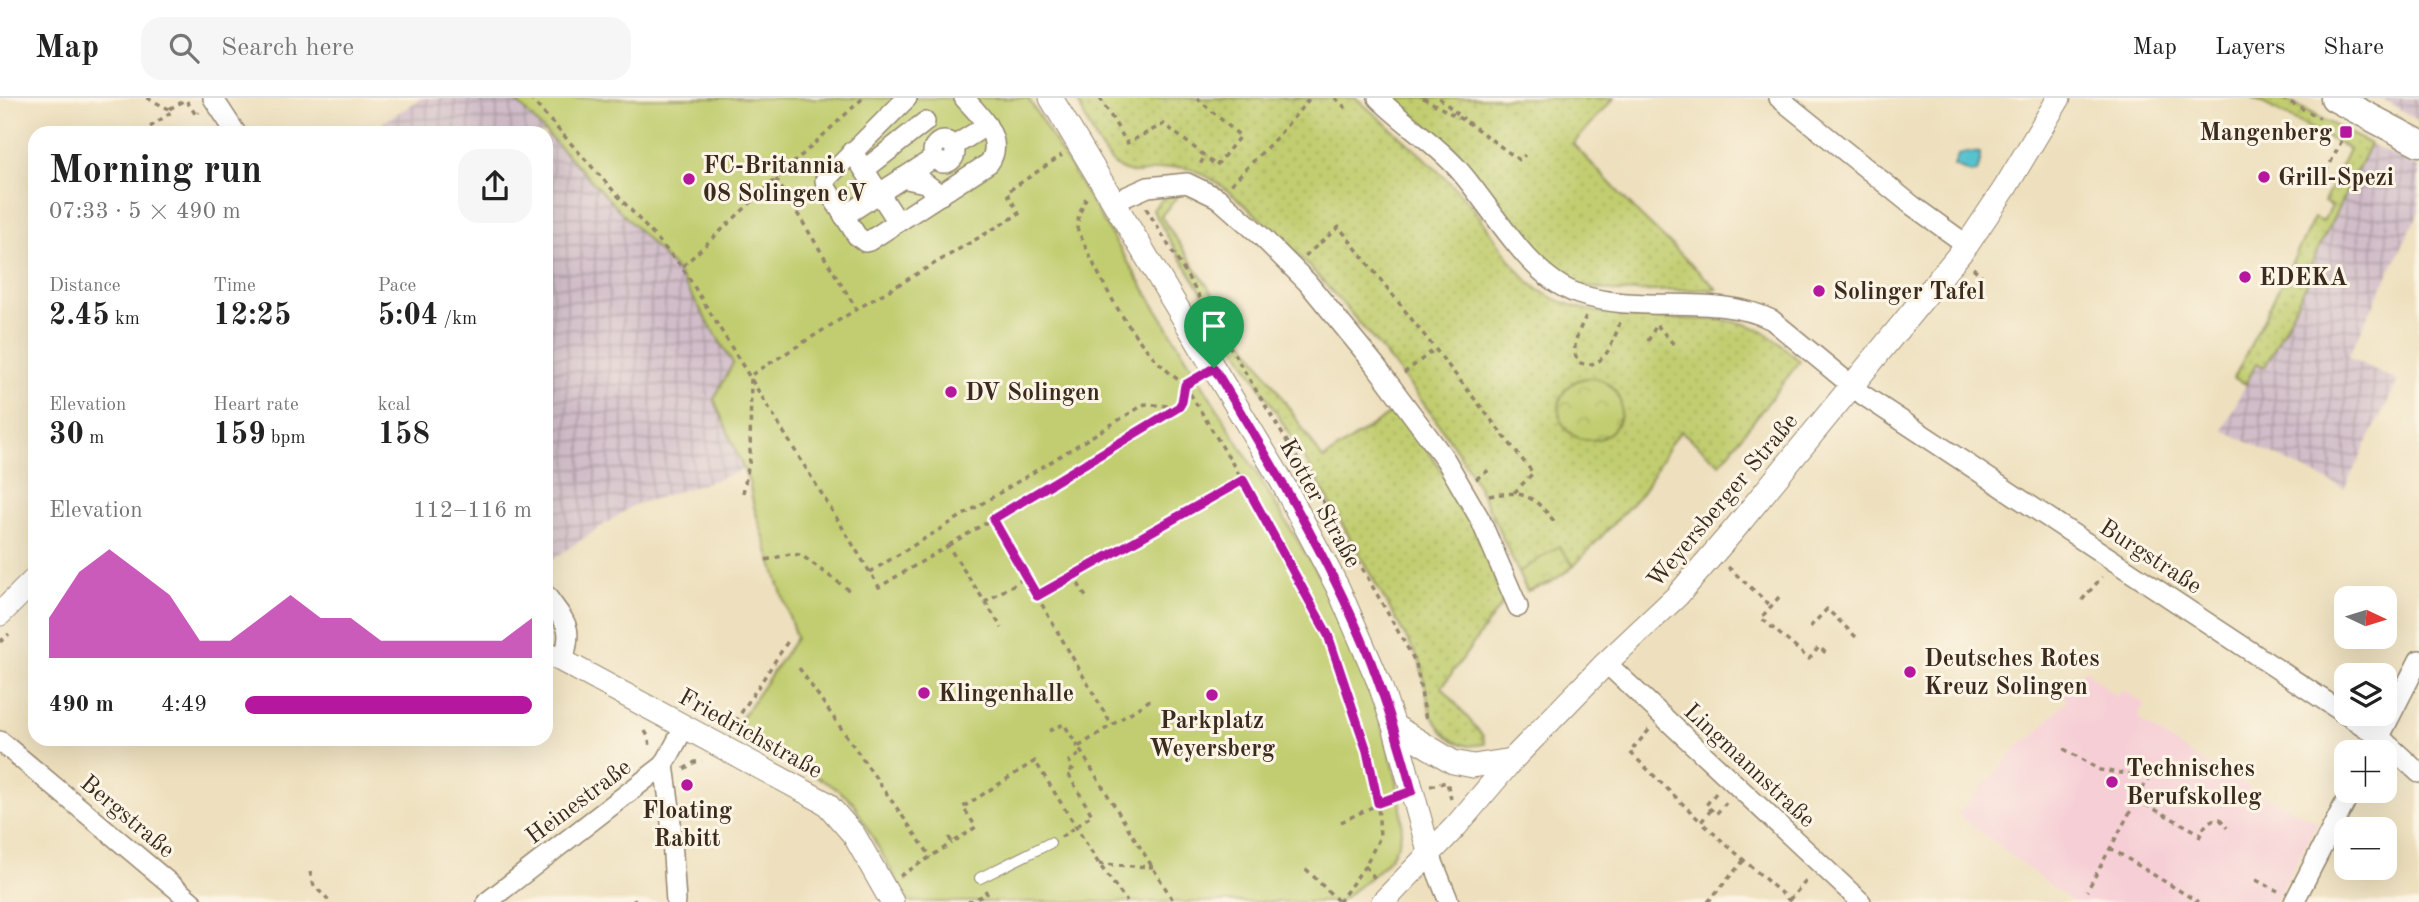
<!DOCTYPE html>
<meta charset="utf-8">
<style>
body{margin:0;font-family:"Old Standard TT",serif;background:#f6f6f6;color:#222;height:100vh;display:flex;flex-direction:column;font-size:26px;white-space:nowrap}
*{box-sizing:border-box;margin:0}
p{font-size:23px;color:#767676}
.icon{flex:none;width:38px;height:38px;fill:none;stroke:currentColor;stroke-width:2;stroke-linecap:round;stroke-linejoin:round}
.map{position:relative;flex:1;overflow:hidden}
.sheet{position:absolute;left:28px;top:28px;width:525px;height:620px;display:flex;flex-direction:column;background:#fff;border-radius:21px;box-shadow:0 7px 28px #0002}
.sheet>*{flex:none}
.needle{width:46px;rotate:94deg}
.tools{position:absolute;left:2334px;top:488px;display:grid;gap:14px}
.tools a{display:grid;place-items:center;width:63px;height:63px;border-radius:14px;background:#fff;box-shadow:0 7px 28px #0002;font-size:35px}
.pin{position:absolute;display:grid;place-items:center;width:60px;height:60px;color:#fff;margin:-72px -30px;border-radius:50% 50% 50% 0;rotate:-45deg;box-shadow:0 0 7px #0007}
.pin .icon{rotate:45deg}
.round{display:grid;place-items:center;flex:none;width:74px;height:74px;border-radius:21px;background:#f6f6f6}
.overview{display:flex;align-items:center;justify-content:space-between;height:119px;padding:0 21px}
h1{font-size:38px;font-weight:700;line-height:52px}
.stats{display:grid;grid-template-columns:repeat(3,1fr);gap:10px;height:119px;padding:7px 21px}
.stats div{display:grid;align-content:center}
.stats b{font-size:30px;font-weight:700}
.stats small{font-size:19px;font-weight:400}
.stats p{font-size:19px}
.chart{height:196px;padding:14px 21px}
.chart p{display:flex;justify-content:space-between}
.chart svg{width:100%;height:126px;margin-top:7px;fill:#b5179e;opacity:.7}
ul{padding:0 21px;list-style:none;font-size:23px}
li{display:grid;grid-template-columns:112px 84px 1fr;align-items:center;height:52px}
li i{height:18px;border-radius:9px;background:#b5179e}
header{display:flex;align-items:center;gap:42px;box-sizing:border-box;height:98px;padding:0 35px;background:#fff;border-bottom:2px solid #e0e0e0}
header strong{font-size:33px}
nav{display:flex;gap:38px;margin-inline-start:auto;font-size:24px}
.search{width:490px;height:63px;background:#f6f6f6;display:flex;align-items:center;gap:18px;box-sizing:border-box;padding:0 24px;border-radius:21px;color:#767676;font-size:26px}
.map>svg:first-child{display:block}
</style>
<header>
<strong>Map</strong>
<div class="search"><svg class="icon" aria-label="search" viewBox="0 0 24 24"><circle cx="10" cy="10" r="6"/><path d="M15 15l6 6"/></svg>Search here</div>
<nav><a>Map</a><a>Layers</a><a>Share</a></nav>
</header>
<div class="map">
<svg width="2419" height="804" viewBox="0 0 2419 804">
<defs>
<pattern id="industrial-grid" width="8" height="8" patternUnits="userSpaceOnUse" patternTransform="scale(1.75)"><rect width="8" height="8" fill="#d1bdc9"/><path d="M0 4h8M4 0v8" fill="none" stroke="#ab9aa3"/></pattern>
<pattern id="grass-dots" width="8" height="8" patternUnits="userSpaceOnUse" patternTransform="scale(1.75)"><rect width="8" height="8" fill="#c1cd6f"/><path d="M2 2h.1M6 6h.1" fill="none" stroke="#a7b060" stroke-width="1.8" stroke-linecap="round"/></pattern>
<pattern id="park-crowns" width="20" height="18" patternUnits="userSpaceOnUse" patternTransform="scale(1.75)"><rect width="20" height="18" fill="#c1cd6f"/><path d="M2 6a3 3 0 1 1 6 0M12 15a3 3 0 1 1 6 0" fill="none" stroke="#a7b060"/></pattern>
</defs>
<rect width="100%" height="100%" fill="#fcf5e5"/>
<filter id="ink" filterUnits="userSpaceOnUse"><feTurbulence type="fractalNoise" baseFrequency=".0143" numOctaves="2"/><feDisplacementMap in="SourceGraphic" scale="14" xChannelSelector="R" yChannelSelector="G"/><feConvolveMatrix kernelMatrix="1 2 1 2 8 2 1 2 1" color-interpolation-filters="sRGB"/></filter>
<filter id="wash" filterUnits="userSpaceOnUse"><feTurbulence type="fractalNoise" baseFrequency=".00686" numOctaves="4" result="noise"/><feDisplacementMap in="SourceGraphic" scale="28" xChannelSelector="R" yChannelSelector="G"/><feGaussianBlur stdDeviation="1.57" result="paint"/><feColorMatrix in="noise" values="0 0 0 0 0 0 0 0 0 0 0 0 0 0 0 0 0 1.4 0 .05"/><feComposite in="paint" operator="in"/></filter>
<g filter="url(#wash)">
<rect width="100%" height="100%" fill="#eee0be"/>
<path fill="#f6cfd6" d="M2085,571L2116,599L2123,592L2145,606L2137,618L2146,627L2206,666L2259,695L2318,724L2275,804H2072L1957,716L2027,640L2030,642L2067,602L2061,596Z"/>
<g fill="url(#industrial-grid)">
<path d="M422,0H513L676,172L733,265L714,302L743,371L733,376L632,408L551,462L546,454V35H366Z"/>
<path d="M2381,0H2419V23L2409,17Z"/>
<path d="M2370,46L2419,70V114L2348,259L2398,283L2344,391L2223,332L2256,265L2265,269L2309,181L2304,178Z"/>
</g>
<g fill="url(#grass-dots)" stroke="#7e7c46" stroke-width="2">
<path d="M1076,0H1356C1395,34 1435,67 1469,105C1491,130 1514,175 1539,192C1575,216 1632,220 1673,221C1697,221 1724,220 1748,227C1768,233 1784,250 1800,263L1720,366L1681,333L1671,345L1642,395L1574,468L1551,484L1527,493C1510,457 1494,419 1475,383C1452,341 1422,303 1393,266C1343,204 1291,144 1229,94C1215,83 1196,69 1177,69C1158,69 1133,83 1116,68C1096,51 1087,22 1076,0Z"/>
<path d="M1392,0H1614L1573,46L1640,117L1717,191L1618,194L1578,187L1545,164L1529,148L1459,53Z"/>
<path d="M2253,0H2282L2370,46L2305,178L2309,181L2265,269L2256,265L2246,286L2234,280L2314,120L2323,124L2331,108L2324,104L2349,51Z"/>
<path d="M1180,95L1161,118L1323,361L1398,310L1448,382L1477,436L1504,503L1442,589L1483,638L1485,646L1468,648L1454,643L1444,635L1431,617L1420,564L1312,373L1166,136L1153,112C1161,100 1167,97 1180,95Z"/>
</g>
<g fill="url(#park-crowns)" stroke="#7e7c46" stroke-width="2">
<circle cx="1590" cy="311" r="31"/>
<path d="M1559,448L1574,468L1551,484L1527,493L1518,475Z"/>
</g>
<path fill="#c1cd6f" stroke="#7e7c46" stroke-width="2" d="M513,0H1028L1323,484C1346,534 1421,700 1397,748C1386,771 1358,788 1339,804H909L852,703L834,689L734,631L796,540L754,409L749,384L714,301L733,265L676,172Z"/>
<path fill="#57c3cf" stroke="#497676" stroke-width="2" d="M1967,54L1980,55V64L1977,74L1971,75L1954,68L1958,57Z"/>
</g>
<g filter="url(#ink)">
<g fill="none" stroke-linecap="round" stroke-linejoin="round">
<g stroke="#94856e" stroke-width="12">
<path id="service" d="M980,780L1050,745"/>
</g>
<g stroke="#94856e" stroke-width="22">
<g id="minor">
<path d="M213,0L236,35"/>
<path d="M907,0L825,82L827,91L857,138L865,144L869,143L989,65C1006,42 979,16 964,0"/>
<path d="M1378,0C1403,25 1434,44 1458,71C1493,110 1527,178 1578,196C1639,217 1716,194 1772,222L1863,297L2380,639L2419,675"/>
<path d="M1779,0L1913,108L1967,147"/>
<circle cx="944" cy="54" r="11"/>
<path d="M954,48L987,27"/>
<path d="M852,53L898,124"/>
<path d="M864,72L925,24"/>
<path d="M902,80L925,85L941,97"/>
<path d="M1114,104L1148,89L1187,85L1218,100L1260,137L1307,184L1376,268L1445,361L1480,421L1518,509"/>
<path d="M844,118L934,60"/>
<path d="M546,497C566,526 574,527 563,563"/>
<path d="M1606,565L1861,804"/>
<path d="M0,643L192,804"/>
<path d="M2372,654L2419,562"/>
<path d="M664,667L670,710L676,804"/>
<path d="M1429,754L1449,804"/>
<path d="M487,804L664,667L685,628"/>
<path d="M2294,804L2351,693"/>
</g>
</g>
<g stroke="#94856e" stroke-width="25">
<g id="tertiary">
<path d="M1051,0L1281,382L1338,490L1380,587L1394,628L1429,754"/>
<path d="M0,516L35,481"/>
<path d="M546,554L826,705L854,737L892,804"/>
<path d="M1394,628L1453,664L1473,668L1512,662"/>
<path d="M1383,804L1456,728L1512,662L1606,565L1677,498L1733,433L1967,147L2005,90L2059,0"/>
</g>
</g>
<g stroke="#94856e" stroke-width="29">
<path id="secondary" d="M2334,0L2419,45"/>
</g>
<g stroke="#94856e" stroke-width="3.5" stroke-dasharray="5 5" stroke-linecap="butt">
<path d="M147,0L169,11"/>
<path d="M530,0L682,169L879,489L948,448L985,504L1026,479L1111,626"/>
<path d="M1100,0L1127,45L1164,26L1205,58L1198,70"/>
<path d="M1197,0L1240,38L1216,68L1205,58"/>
<path d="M1335,0L1349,13"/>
<path d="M1423,0L1470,26L1519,62L1525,57"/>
<path d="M1439,0L1464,21"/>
<path d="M2282,0L2320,20"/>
<path d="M142,35L171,14L169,11L186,2L196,17L199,14"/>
<path d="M2326,74L2346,34"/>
<path d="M776,81L856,210"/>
<path d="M1231,86L1277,39L1310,0"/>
<path d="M1086,100L1079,117L1077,130C1103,188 1133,250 1185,287L1196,281"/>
<path d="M1146,110L1341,433L1416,565L1426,622"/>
<path d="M1305,158L1339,129L1533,375L1513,396"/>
<path d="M683,168L863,0"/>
<path d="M1973,170L1982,178"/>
<path d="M1586,218C1579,233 1570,248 1578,264C1604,275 1613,244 1620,224"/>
<path d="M1657,227L1676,249"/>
<path d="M1648,243L1657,226"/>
<path d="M1404,275L1435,251"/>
<path d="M1185,287L1252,398L1328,537L1367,653L1378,705L1380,739L1365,768L1339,804"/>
<path d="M1476,381L1489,372"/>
<path d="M743,395L750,360L751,277L857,211L1019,116L1007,94L1062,57"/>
<path d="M1489,398C1522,391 1534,398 1554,423L1557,421"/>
<path d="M993,421L1026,479"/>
<path d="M949,447L1179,309L1182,304L1185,289"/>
<path d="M766,462L790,456L801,457L850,493"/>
<path d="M1728,469L1771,508"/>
<path d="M870,474L1145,306L1179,309"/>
<path d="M1073,477L1086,499"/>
<path d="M1037,498L1243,382"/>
<path d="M1779,499L1761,520L1809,561L1819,549L1827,556"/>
<path d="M2082,502L2102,479"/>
<path d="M985,504L1002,530"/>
<path d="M1810,529L1827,511L1856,539"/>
<path d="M0,544L9,536"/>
<path d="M799,570L931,759"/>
<path d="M1150,602L1078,649L1174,804"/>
<path d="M730,632L790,540"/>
<path d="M1649,632L1630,654L1701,724"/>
<path d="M645,633L649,640L650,651"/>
<path d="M1049,633L1064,626L1078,649"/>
<path d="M2064,651L2100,672L2149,679L2087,793"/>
<path d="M684,671L695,664L702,663"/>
<path d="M1430,688L1447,684L1451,701"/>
<path d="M1716,695L1706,707L1716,716L1726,705"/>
<path d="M2137,702L2201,736"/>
<path d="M1711,712L1701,724L1791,804"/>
<path d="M1341,724L1393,699"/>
<path d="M949,739L952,745L976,729L963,709L1035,663L1099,766L1127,804"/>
<path d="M1061,739L1092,717L1067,674L1073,671L1069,663L1082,655"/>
<path d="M2199,740C2203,730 2208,720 2220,721L2227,730"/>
<path d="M2110,750L2198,804"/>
<path d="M1099,766L1153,769"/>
<path d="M1365,768L1377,783"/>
<path d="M1306,771L1339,804"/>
<path d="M310,774L314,788L331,804"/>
<path d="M900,778L952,745"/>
<path d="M2256,782L2278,793"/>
<path d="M634,801L635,804"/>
<path d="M1789,802L1808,781"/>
<path d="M968,804L987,796L985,792"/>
<path d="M1708,804L1744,762"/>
</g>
<use href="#service" stroke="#fff" stroke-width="10"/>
<use href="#minor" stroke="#fff" stroke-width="19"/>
<use href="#tertiary" stroke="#fff" stroke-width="23"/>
<use href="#secondary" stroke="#fff" stroke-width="26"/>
</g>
</g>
<g fill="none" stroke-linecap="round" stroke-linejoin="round" filter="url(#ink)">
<g stroke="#fff" stroke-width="14">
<path id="route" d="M1214,270C1269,361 1325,453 1366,551C1385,598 1399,645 1412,693L1378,705L1367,653L1328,537L1243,382L1037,498L993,421L1179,309L1182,304L1185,287Z"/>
</g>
<use href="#route" stroke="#b5179e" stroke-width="9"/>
</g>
<g fill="#b5179e" stroke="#fcf5e5" stroke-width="2.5">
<rect x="2339" y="27" width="14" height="14" rx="3.5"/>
<circle cx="2264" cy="79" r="7"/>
<circle cx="689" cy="81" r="7"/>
<circle cx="2245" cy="179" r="7"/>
<circle cx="1819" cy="193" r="7"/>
<circle cx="951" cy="294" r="7"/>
<circle cx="1910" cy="574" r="7"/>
<circle cx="924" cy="595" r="7"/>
<circle cx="1212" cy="597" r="7"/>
<circle cx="2112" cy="684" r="7"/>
<circle cx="687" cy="687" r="7"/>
</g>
<g text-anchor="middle" stroke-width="6" stroke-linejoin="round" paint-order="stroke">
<g font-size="24" font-weight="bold" fill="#3b2a1e" stroke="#fcf5e5" text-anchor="start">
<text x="2332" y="42" text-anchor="end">Mangenberg</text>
<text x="703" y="75">FC-Britannia<tspan x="703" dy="28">08 Solingen eV</tspan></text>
<text x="2278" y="87">Grill-Spezi</text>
<text x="2259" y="187">EDEKA</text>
<text x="1833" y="201">Solinger Tafel</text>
<text x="965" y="302">DV Solingen</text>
<text x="1924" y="568">Deutsches Rotes<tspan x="1924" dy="28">Kreuz Solingen</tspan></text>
<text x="938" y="603">Klingenhalle</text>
<text x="1212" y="630" text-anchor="middle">Parkplatz<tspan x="1212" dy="28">Weyersberg</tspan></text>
<text x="2126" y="678">Technisches<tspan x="2126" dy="28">Berufskolleg</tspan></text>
<text x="687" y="720" text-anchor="middle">Floating<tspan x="687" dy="28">Rabitt</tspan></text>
</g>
<g font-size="24" fill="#3b2a1e" stroke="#fcf5e5">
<text transform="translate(1722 402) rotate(-50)" y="8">Weyersberger Straße</text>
<text transform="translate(1321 405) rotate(61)" y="8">Kotter Straße</text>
<text transform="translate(2151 458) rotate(33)" y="8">Burgstraße</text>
<text transform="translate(751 635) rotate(29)" y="8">Friedrichstraße</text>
<text transform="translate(1750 667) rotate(43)" y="8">Lingmannstraße</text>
<text transform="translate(578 703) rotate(-37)" y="8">Heinestraße</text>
<text transform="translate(128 718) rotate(40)" y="8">Bergstraße</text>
</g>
</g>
</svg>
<div class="tools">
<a><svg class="needle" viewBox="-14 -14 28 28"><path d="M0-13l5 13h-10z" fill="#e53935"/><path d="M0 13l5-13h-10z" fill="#767676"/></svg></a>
<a><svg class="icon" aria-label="layers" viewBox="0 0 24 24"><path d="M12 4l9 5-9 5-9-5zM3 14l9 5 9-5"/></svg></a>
<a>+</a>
<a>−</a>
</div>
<div class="pin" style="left:1214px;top:270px;background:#1e9e55"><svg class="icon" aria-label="arrive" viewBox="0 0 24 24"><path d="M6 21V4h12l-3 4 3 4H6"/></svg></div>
<section class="sheet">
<div class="overview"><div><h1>Morning run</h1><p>07:33 · 5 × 490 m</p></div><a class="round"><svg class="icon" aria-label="share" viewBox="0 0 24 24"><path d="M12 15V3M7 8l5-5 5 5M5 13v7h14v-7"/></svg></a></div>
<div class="stats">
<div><p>Distance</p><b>2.45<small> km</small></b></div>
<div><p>Time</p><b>12:25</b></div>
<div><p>Pace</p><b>5:04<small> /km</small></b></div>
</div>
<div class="stats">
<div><p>Elevation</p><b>30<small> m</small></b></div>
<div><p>Heart rate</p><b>159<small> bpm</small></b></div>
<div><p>kcal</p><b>158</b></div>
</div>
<div class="chart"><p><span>Elevation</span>112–116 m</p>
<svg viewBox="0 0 160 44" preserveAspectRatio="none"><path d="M0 44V30L10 14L20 6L30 14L40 22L50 38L60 38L70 30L80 22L90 30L100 30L110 38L120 38L130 38L140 38L150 38L160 30V44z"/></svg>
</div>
<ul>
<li><b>490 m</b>4:49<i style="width:100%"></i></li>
</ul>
</section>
</div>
